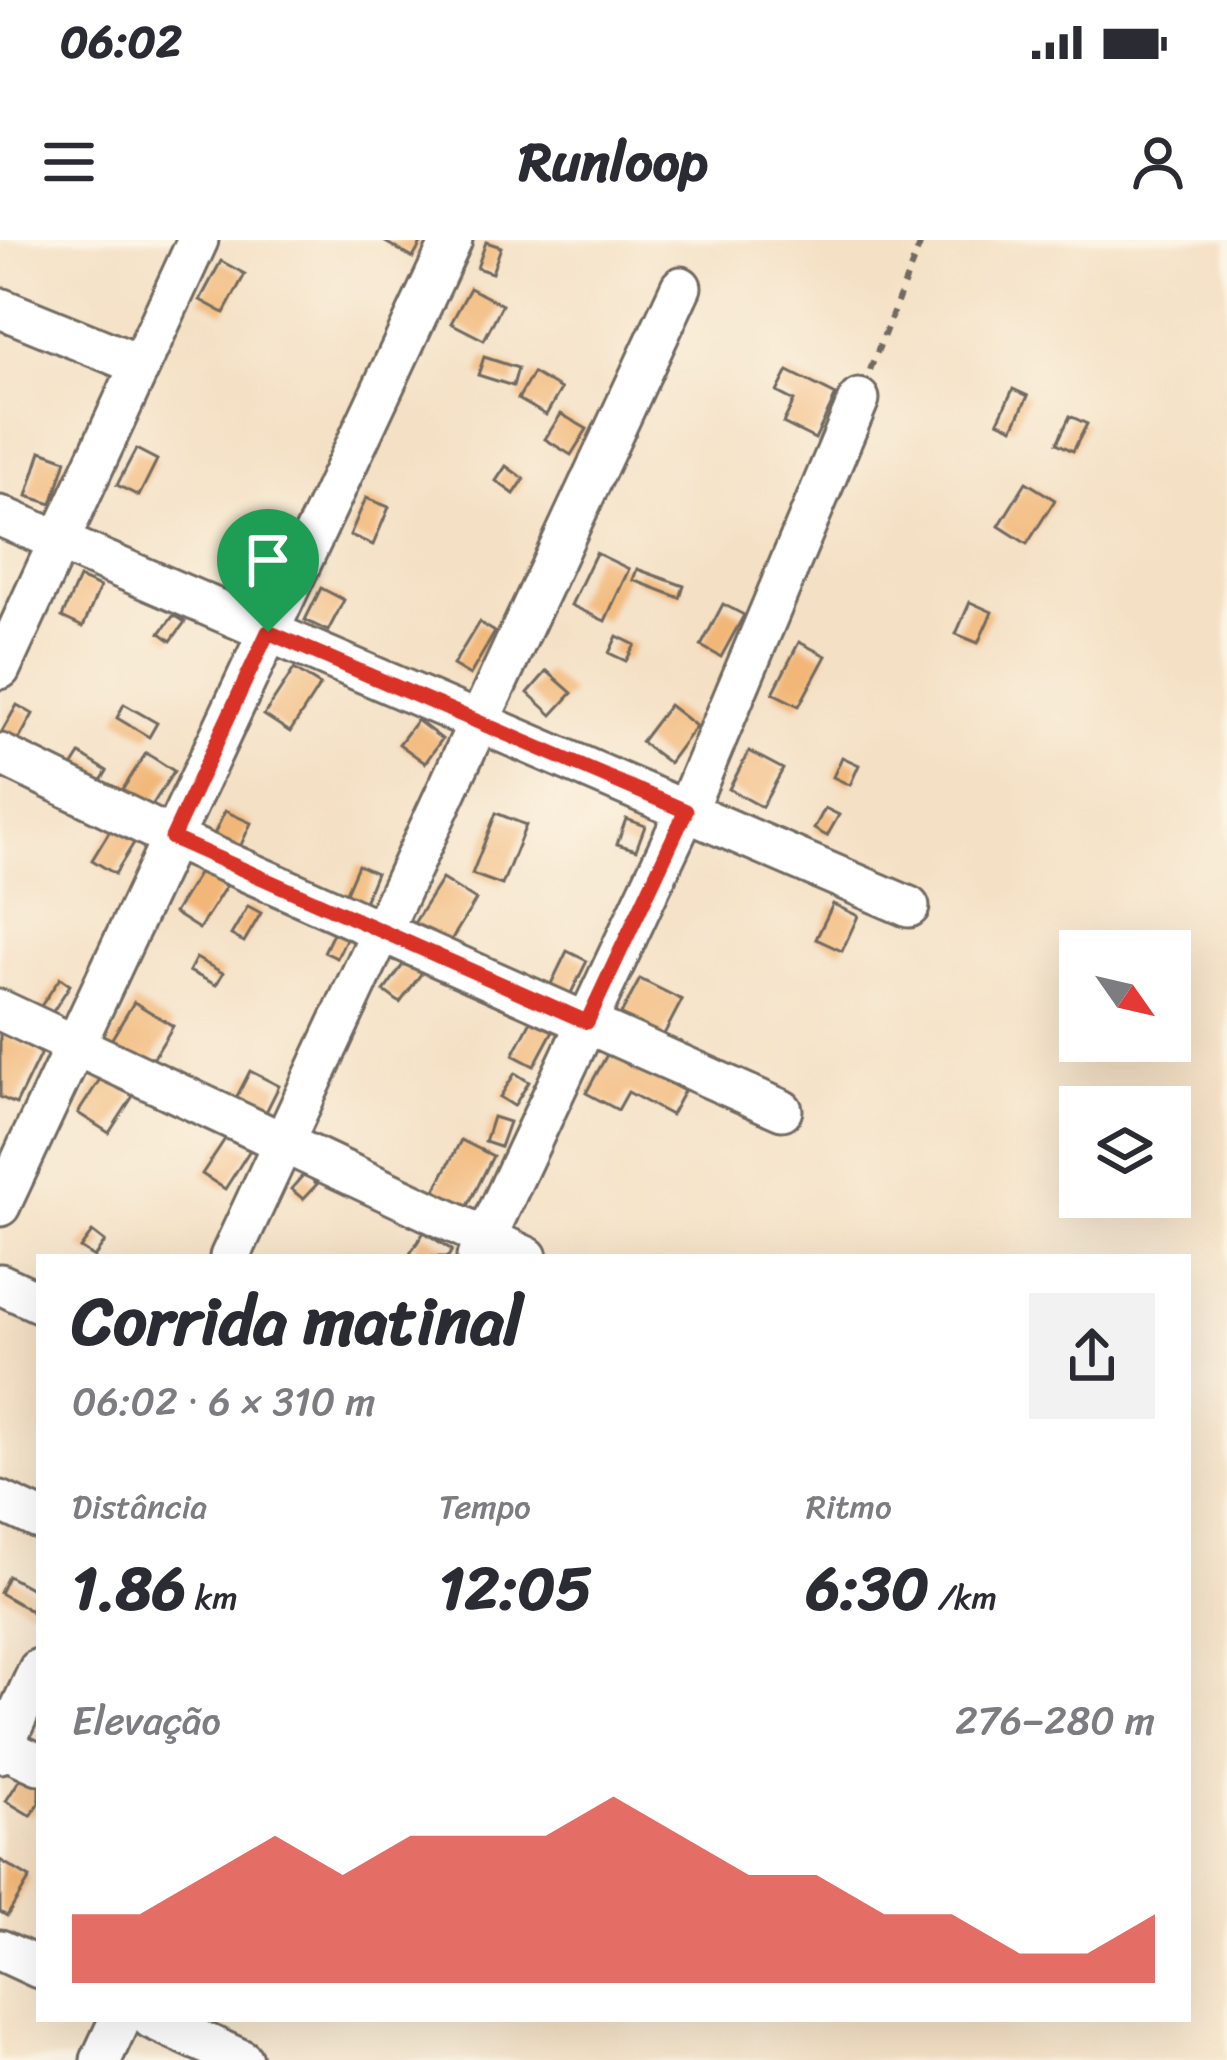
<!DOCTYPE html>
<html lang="pt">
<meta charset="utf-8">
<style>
body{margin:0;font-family:Sriracha,sans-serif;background:#f2f2f3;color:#2b2b33;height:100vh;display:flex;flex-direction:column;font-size:45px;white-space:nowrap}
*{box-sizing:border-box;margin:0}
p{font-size:39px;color:#7c7c81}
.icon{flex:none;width:66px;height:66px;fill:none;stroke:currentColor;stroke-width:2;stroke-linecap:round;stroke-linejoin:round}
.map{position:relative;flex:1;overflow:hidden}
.drawer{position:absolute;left:36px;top:1014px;width:1155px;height:768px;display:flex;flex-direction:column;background:#fff;border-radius:0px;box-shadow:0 12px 48px #0002}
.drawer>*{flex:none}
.needle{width:78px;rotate:124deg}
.tools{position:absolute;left:1059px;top:690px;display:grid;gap:24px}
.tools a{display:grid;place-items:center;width:132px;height:132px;border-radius:0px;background:#fff;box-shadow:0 12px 48px #0002;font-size:60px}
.pin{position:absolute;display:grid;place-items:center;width:102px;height:102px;color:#fff;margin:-123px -51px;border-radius:50% 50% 50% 0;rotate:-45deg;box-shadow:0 0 12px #0007}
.pin .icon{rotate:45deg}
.round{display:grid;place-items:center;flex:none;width:126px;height:126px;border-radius:0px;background:#f2f2f3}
.overview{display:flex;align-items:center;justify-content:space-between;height:204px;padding:0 36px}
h1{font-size:66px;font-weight:700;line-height:90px}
.stats{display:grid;grid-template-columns:repeat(3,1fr);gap:18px;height:204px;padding:12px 36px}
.stats div{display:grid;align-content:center}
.stats b{font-size:60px;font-weight:700}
.stats small{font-size:33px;font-weight:400}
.stats p{font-size:33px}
.chart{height:336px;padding:24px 36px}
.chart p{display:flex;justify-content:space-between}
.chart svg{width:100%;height:216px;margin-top:12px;fill:#d93025;opacity:.7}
.status{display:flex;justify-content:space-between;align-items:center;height:84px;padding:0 60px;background:#fff;direction:ltr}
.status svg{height:33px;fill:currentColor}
header{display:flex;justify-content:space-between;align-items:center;height:156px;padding:0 36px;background:#fff;font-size:54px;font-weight:700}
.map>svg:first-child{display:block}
</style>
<div class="status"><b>06:02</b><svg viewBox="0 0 49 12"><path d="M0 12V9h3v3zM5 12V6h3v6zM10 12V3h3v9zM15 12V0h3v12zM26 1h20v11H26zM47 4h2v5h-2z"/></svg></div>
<header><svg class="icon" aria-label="menu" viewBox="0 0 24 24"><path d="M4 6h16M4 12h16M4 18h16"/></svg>Runloop<svg class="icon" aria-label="person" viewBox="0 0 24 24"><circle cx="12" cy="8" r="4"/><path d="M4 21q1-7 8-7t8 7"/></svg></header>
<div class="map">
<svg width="1227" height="1820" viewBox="0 0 1227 1820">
<rect width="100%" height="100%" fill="#fcf5e5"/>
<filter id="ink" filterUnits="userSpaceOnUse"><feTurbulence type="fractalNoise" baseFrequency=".00833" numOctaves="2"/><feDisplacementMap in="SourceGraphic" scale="24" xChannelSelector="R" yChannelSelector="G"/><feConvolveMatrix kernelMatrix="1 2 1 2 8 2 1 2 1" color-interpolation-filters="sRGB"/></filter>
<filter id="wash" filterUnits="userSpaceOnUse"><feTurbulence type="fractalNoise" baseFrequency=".004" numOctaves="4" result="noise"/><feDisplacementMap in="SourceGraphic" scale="48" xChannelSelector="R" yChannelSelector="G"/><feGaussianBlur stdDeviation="2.7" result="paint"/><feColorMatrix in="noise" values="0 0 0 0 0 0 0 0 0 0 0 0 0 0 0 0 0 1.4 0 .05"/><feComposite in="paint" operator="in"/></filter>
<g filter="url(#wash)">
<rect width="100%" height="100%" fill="#f4e0c4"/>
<g id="blocks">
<g fill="#f2b778">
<path d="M382,0H423L413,18Z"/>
<path d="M486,2L501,7L492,33L477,28Z"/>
<path d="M221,21L245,34L224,73L200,60Z"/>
<path d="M470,48L502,65L484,100L451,83Z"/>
<path d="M484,117L518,128L513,146L478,135Z"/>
<path d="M788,131L836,155L815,199L783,183L794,161L777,152Z"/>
<path d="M533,133L561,149L546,175L518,159Z"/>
<path d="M1013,149L1028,156L1013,188L998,181Z"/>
<path d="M561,174L587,189L571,215L545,199Z"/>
<path d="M1070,176L1087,184L1073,211L1057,203Z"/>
<path d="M136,209L157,220L139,256L117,245Z"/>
<path d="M41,211L66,220L52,264L27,256Z"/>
<path d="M506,226L524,239L514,254L496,241Z"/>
<path d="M1026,242L1055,260L1027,304L999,286Z"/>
<path d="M366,258L389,267L373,305L350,295Z"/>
<path d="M249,307L271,317L257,351L234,341Z"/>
<path d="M596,313L629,329L605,381L571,365Z"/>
<path d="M637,329L684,346L680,358L633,340Z"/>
<path d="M79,338L100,347L83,387L62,377Z"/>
<path d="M321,348L344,360L328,391L305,380Z"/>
<path d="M970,362L992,372L978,403L956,394Z"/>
<path d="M723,364L744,375L721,417L701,406Z"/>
<path d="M174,375L185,382L171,401L160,393Z"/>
<path d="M479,382L495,392L470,435L453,425Z"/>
<path d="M617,396L635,405L626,421L609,413Z"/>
<path d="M799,402L826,416L799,466L773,453Z"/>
<path d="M294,429L320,445L290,492L264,475Z"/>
<path d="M547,431L572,453L552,475L528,453Z"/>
<path d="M124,464L157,483L149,497L117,478Z"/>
<path d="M17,465L33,474L16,505L0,495Z"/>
<path d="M669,465L696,486L669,523L641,502Z"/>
<path d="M417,480L442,499L425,523L399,504Z"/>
<path d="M749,511L783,529L762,567L729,549Z"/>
<path d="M146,513L174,531L149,570L121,552Z"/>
<path d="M80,514L107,531L97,547L70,530Z"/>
<path d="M842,517L859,525L850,545L833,537Z"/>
<path d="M825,568L839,575L827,596L814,589Z"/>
<path d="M225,571L251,583L235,618L209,605Z"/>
<path d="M496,573L526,585L502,645L472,634Z"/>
<path d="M117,579L140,593L115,634L92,620Z"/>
<path d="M626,579L645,586L636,610L617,604Z"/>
<path d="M358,625L376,633L364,662L345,655Z"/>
<path d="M200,631L226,646L199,689L174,673Z"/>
<path d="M442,639L476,660L445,710L411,688Z"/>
<path d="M833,664L858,676L842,711L816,699Z"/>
<path d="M248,666L261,673L244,702L231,695Z"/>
<path d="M336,687L349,693L337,718L324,712Z"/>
<path d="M567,711L587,721L568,759L548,750Z"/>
<path d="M410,715L426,727L400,763L384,751Z"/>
<path d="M196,718L223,733L216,745L189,731Z"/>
<path d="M60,738L70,745L52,773L41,766Z"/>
<path d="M640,739L682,760L661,800L619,778Z"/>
<path d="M134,762L173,786L144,834L105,810Z"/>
<path d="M536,771L557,783L534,826L513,815Z"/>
<path d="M0,792L41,813L16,864L0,857Z"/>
<path d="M609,811L684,851L671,875L628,852L618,870L586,853Z"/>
<path d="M250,831L279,846L261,882L231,868Z"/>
<path d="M515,833L529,842L514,866L500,857Z"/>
<path d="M102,836L133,856L109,893L78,873Z"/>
<path d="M493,877L509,882L500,907L485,902Z"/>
<path d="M227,896L250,910L225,949L202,934Z"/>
<path d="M461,900L493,916L465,972L432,956Z"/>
<path d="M305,933L317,944L303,959L291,949Z"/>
<path d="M92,992L105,1002L94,1017L80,1008Z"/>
<path d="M424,992L452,1010L448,1017H408Z"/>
<path d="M8,1336L39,1353L31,1371L0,1353Z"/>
<path d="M31,1522L39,1527V1563L31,1576L6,1561Z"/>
<path d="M0,1620L30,1638L7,1676L0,1672Z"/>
</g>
</g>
</g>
<g filter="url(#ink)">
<use href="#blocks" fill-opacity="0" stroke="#716a61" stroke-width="3"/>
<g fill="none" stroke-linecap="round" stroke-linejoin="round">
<g stroke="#716a61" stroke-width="45">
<g id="minor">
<path d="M0,68L140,125"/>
<path d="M0,276L909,667"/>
<path d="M0,429L198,0"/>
<path d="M0,514L172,598L782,870"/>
<path d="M0,770L527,1017"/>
<path d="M0,966L452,0"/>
<path d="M230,1017L681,47"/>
<path d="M477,1017L686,571L859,159"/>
<path d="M0,1044L39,1062"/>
<path d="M0,1261L39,1279"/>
<path d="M0,1506L39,1524"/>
<path d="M0,1513L39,1429"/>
<path d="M0,1710L39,1728"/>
<path d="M152,1779L242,1820"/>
<path d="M101,1820L120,1779"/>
</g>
</g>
<path stroke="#716a61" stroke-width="6" stroke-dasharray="9 9" stroke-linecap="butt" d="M870,130L922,0"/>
<use href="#minor" stroke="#fff" stroke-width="39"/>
</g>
</g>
<g fill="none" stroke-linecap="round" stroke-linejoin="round" filter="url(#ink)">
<g stroke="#fff" stroke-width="24">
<path id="route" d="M268,392L686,571L587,782L172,598Z"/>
</g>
<use href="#route" stroke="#d93025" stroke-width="15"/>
</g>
</svg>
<div class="tools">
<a><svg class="needle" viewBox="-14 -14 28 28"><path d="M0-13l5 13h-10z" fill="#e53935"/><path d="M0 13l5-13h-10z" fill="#7c7c81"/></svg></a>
<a><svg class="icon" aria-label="layers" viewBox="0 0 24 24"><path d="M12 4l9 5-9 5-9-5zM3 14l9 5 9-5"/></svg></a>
</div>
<div class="pin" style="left:268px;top:392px;background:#1e9e55"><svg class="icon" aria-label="arrive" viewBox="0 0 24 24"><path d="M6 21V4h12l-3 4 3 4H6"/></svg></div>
<section class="drawer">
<div class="overview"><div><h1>Corrida matinal</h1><p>06:02 · 6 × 310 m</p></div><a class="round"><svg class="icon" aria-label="share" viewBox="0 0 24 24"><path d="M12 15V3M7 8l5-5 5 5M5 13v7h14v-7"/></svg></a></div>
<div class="stats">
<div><p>Distância</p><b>1.86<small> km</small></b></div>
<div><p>Tempo</p><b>12:05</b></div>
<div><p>Ritmo</p><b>6:30<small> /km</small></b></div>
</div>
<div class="chart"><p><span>Elevação</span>276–280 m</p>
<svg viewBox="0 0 160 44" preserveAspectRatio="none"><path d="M0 44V30L10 30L20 22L30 14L40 22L50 14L60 14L70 14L80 6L90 14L100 22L110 22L120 30L130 30L140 38L150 38L160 30V44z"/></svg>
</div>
</section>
</div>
